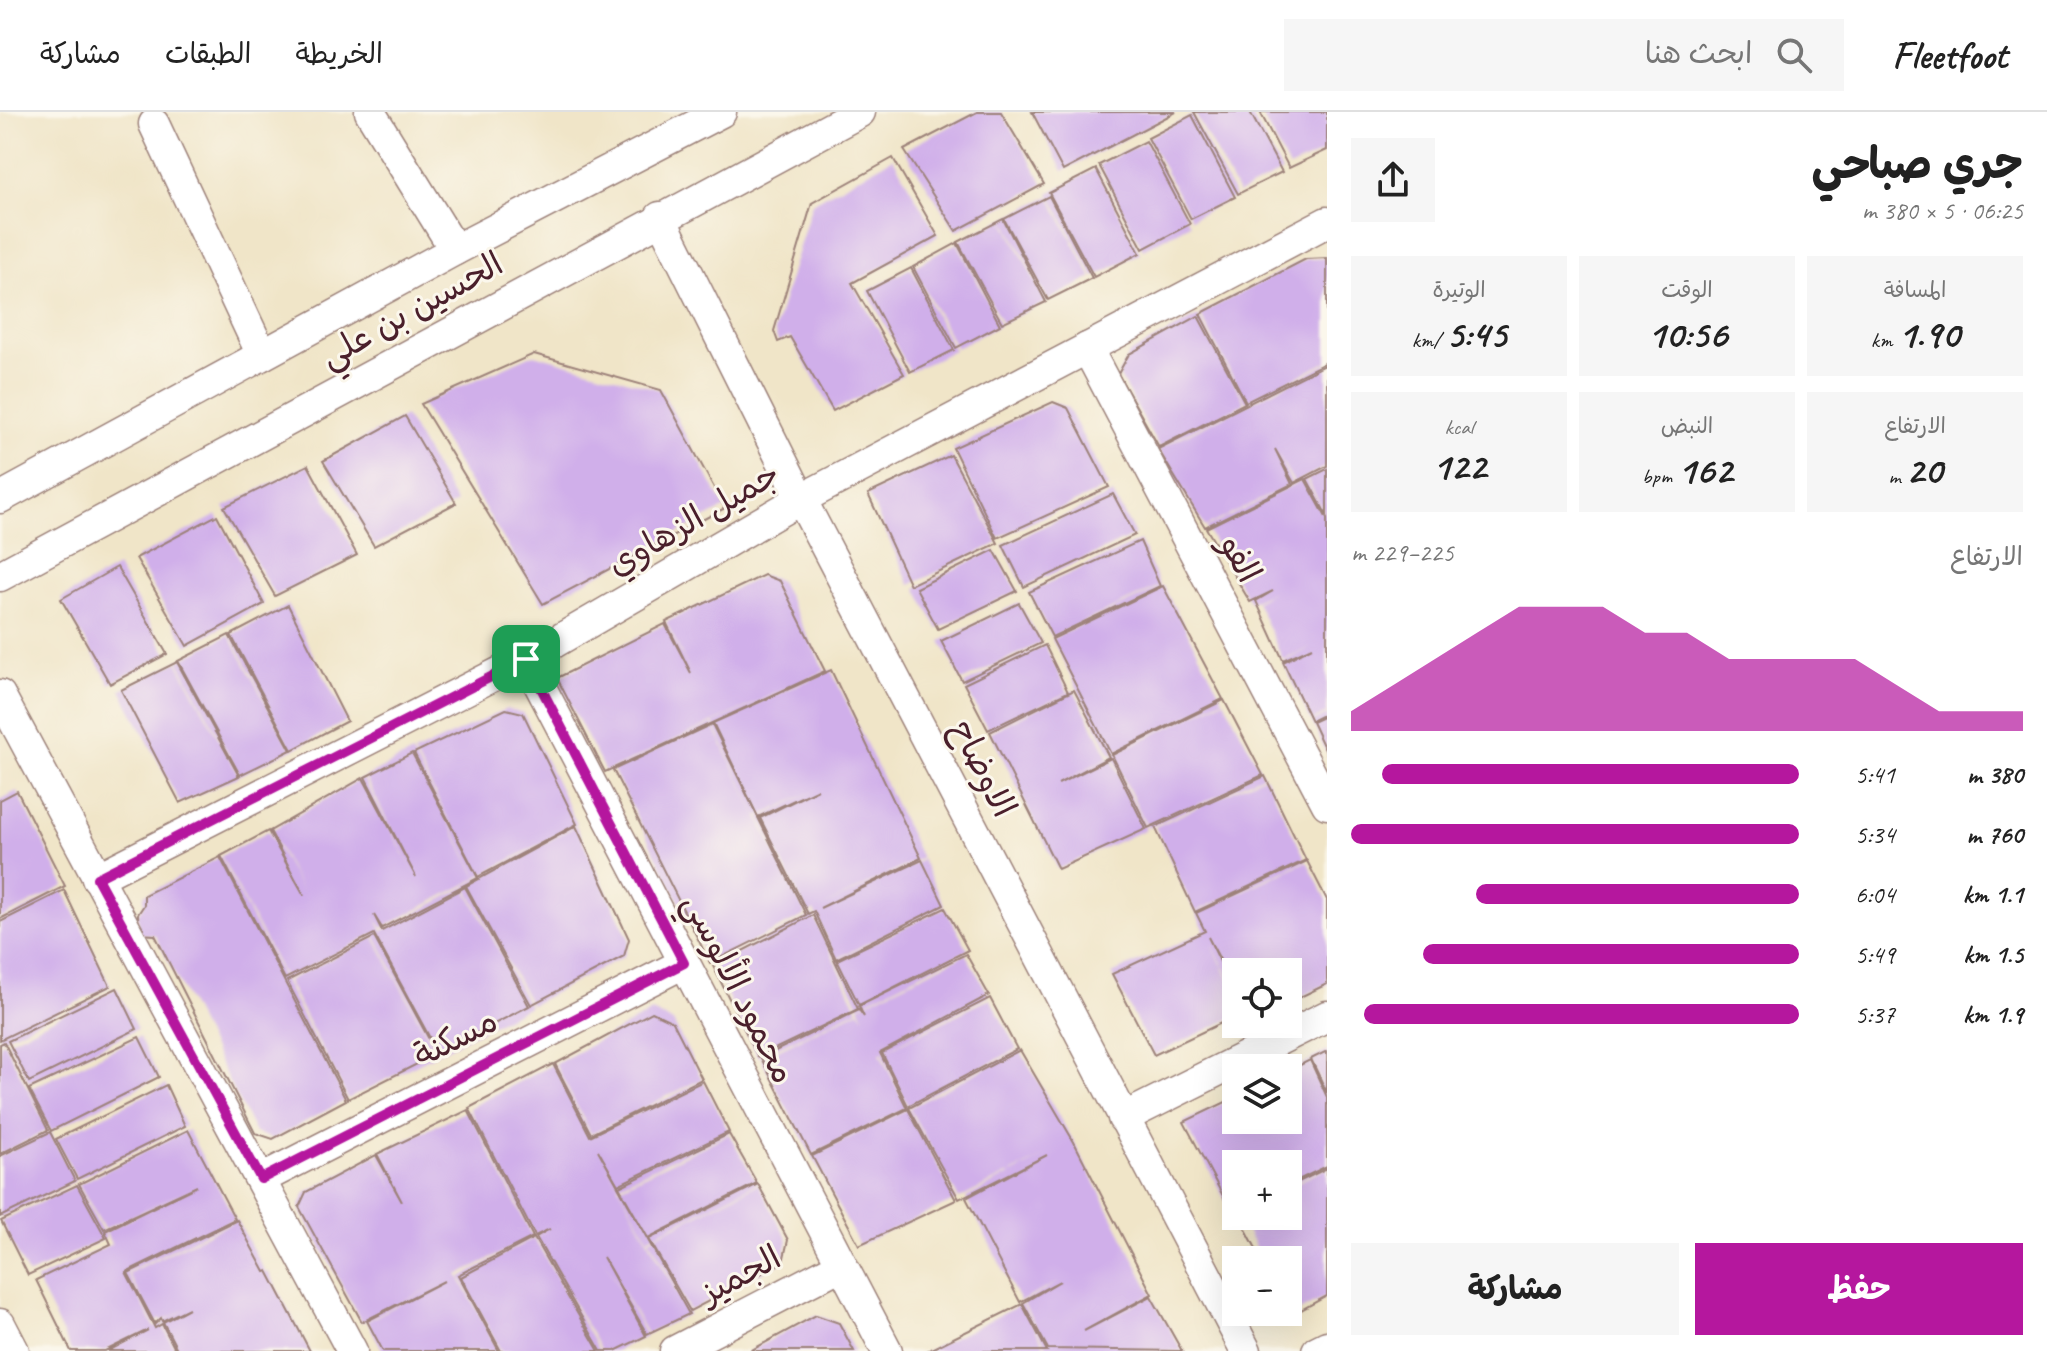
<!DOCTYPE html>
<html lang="ar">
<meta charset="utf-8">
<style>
body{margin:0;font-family:Caveat,"Playpen Sans Arabic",sans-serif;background:#f6f6f6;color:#222;direction:rtl;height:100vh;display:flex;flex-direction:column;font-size:30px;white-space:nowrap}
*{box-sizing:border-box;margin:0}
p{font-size:26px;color:#767676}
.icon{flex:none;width:44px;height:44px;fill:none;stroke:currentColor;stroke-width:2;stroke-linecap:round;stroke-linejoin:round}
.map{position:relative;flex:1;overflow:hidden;direction:ltr}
.panel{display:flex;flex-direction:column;background:#fff;width:720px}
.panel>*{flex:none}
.tools{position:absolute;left:1222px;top:846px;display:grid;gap:16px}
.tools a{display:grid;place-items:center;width:80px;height:80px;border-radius:0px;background:#fff;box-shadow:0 8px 32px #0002;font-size:40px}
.pin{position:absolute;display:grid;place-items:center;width:68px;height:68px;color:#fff;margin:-34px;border-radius:16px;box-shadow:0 4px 12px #0006}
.round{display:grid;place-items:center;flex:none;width:84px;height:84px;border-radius:0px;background:#f6f6f6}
.overview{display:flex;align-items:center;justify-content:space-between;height:136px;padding:0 24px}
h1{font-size:44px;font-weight:700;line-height:60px}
.stats{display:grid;grid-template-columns:repeat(3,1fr);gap:12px;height:136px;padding:8px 24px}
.stats div{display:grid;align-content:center;border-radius:0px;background:#f6f6f6;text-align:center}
.stats b{font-size:40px;font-weight:700}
.stats small{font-size:22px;font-weight:400}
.stats p{font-size:22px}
.chart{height:224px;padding:16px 24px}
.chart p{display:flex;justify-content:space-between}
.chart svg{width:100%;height:144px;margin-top:8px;fill:#b5179e;opacity:.7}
.primary-button{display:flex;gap:16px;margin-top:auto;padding:16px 24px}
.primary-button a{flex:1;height:92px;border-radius:0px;background:#b5179e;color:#fff;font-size:32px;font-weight:700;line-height:92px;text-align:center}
.primary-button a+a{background:#f6f6f6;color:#222}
ul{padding:0 24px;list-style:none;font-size:26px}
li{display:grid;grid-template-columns:128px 96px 1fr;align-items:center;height:60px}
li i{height:20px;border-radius:10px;background:#b5179e}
header{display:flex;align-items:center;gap:48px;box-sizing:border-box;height:112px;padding:0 40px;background:#fff;border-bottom:2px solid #e0e0e0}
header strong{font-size:38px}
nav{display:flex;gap:44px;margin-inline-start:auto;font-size:28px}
.search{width:560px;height:72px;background:#f6f6f6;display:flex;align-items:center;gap:20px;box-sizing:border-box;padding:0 28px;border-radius:0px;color:#767676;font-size:30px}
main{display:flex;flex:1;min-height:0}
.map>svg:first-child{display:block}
</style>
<header>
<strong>Fleetfoot</strong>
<div class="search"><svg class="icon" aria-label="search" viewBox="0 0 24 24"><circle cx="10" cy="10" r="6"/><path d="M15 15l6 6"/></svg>ابحث هنا</div>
<nav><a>الخريطة</a><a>الطبقات</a><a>مشاركة</a></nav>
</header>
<main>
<section class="panel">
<div class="overview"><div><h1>جري صباحي</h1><p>06:25 · 5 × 380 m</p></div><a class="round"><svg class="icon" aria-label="share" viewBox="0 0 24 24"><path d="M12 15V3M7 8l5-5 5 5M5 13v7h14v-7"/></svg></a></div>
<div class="stats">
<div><p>المسافة</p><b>1.90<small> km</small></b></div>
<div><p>الوقت</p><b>10:56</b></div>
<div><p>الوتيرة</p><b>5:45<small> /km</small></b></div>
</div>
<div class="stats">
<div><p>الارتفاع</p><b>20<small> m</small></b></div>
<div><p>النبض</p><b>162<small> bpm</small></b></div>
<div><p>kcal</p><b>122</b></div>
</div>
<div class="chart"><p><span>الارتفاع</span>225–229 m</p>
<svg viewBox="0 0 160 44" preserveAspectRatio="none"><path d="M0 44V38L10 30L20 22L30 14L40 6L50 6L60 6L70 14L80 14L90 22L100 22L110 22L120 22L130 30L140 38L150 38L160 38V44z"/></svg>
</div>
<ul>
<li><b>380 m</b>5:41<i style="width:93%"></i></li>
<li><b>760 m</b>5:34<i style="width:100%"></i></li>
<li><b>1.1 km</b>6:04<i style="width:72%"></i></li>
<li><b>1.5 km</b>5:49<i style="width:84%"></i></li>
<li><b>1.9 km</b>5:37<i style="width:97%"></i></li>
</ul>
<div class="primary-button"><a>حفظ</a><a>مشاركة</a></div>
</section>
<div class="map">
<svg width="1327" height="1239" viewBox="0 0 1327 1239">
<rect width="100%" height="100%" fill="#fbf7ec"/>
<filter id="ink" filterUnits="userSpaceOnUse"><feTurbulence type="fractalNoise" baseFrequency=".0125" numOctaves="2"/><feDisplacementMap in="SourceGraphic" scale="16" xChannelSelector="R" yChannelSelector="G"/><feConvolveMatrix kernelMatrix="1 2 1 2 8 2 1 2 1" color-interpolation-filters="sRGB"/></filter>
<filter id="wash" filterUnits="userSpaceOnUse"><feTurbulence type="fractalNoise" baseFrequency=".006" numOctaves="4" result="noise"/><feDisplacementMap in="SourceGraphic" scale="32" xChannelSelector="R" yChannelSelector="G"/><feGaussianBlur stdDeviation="1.8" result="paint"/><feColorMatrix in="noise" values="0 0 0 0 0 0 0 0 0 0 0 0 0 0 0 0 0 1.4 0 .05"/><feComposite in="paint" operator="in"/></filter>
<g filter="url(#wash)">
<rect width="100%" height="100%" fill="#f0e5c8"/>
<g id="blocks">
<g fill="#d0afea">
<path d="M977,0H1001L1044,72L956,119L904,38Z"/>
<path d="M1032,0H1176L1063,59Z"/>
<path d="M1194,0H1250L1282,60L1238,82Z"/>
<path d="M1260,0H1327V38L1289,56Z"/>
<path d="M1192,3L1235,85L1191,107L1148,26Z"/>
<path d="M1146,29L1190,112L1143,137L1099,53Z"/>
<path d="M893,46L938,124L852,171L904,262L833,299L790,225L778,230L774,219L812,91Z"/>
<path d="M1096,57L1140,141L1094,165L1049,81Z"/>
<path d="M1049,84L1092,166L1048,188L1004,107Z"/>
<path d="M1003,107L1046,190L1002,211L958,130Z"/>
<path d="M957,131L1000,213L956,236L913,155Z"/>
<path d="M1327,146V250L1246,290L1200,202L1306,147Z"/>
<path d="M911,156L954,238L910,260L867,179Z"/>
<path d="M1198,204L1245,291L1159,335L1118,262L1129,242Z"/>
<path d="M534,242L661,278L725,396L543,492L421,292Z"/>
<path d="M1327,252V354L1294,371L1275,337L1292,372L1205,415L1158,337Z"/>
<path d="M1053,290L1068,296L1109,375L997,426L953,336Z"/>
<path d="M405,304L456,391L374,434L323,349Z"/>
<path d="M951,343L998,431L910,473L868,382Z"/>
<path d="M308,353L357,443L275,484L224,395Z"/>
<path d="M1327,357V404L1307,367Z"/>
<path d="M1305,367L1327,407V601L1311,609L1283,550L1312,535L1283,548L1256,489L1273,479L1250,490L1206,416Z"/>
<path d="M1113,382L1135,423L1024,475L1003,433Z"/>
<path d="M217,403L264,492L187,534L136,446Z"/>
<path d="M1140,429L1160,474L1052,525L1029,480Z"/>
<path d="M994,438L1017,479L938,517L916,476Z"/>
<path d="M117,455L167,542L110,572L61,487Z"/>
<path d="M764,463L780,469L825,559L605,660L557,566L665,512L691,561L666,510Z"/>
<path d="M1163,474L1223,587L1111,642L1052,527Z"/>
<path d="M1019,491L1041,531L962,569L941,529Z"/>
<path d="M288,493L347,609L292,638L231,523Z"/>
<path d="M229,523L291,638L240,663L178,549Z"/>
<path d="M1045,533L1068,580L988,618L964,572Z"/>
<path d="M177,550L239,664L180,691L121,578Z"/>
<path d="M831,558L921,746L820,796L922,748L944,793L836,847L814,799L808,802L760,706L818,677L758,705L713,611Z"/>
<path d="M1074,578L1109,645L1058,672L1111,646L1146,717L1058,757L990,620Z"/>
<path d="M1224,588L1263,663L1148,716L1112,643Z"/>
<path d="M506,597L523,601L577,712L478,765L414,641Z"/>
<path d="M1327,603V642L1312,610Z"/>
<path d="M712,612L806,803L710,851L613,658Z"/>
<path d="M412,641L478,766L382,816L374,803L382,819L465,775L529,894L438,941L374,822L285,867L221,744L268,719L304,783L270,719L363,666L416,765L365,665Z"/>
<path d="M1265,664L1306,748L1195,800L1155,715Z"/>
<path d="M17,679L65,774L0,807V688Z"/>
<path d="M576,714L629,827L624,844L531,893L466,774Z"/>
<path d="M220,745L346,988L273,1027L255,1021L155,823L139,822L138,802L144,793V783Z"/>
<path d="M1307,749L1327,788V872L1288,891V860H1236V878L1208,825L1236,882V904L1154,943L1112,862L1205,819L1196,801Z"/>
<path d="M64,778L110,874L0,928V810Z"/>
<path d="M945,796L968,838L859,893L837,848Z"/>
<path d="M813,803L858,897L758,945L713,854Z"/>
<path d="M374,825L437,942L348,987L287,869Z"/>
<path d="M966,842L989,883L880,941L907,996L811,1043L761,946L859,898L864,905L859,894Z"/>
<path d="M117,876L137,917L29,970L8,929Z"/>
<path d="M990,886L1017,937L908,994L882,941Z"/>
<path d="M652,900L673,910L702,967L591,1022L555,952Z"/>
<path d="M139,925L159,965L51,1019L29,977Z"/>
<path d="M4,930L48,1018L0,1042V932Z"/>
<path d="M1020,938L1074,1030L1152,1182L1084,1219L1151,1184L1182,1239L1048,1237L1023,1191L1060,1169L1020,1190L966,1086L1047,1043L959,1087L909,996Z"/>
<path d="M1327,939V981L1311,947Z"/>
<path d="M1310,948L1327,985V1054L1288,1073V1052H1236V1099L1232,1101L1184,1010L1236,985V1008H1288V959Z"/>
<path d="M553,952L590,1024L703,969L729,1020L618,1073L598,1038L689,1202L647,1222L603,1145L646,1224L615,1239H601L536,1125L550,1117L535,1124L469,996Z"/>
<path d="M166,973L185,1014L77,1067L56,1027Z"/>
<path d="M908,997L956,1088L859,1133L812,1044Z"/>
<path d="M468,998L533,1125L458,1163L499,1239H383L367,1209L444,1169L362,1210L299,1095L306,1080L376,1043L402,1090L377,1042Z"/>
<path d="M188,1018L235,1107L126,1160L155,1216L162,1212L176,1239H108L148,1218L105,1239H71L36,1168L111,1132L105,1119L197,1074L104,1117L79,1072Z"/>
<path d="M50,1020L75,1069L0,1105V1044Z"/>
<path d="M729,1022L757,1071L648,1126L619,1075Z"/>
<path d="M1327,1056V1184L1292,1203L1288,1195V1148H1262L1239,1104H1288V1075Z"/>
<path d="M758,1072L788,1128L783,1150L690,1199L649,1127Z"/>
<path d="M77,1073L106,1126L28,1163L1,1109Z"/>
<path d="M237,1108L265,1160L268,1159L310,1239H178L163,1210L189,1196L162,1209L161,1206L155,1212L128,1161Z"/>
<path d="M534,1126L599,1239H501L461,1165Z"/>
<path d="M1022,1192L1047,1239H927Z"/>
<path d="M816,1203L839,1211L854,1239H750Z"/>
</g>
</g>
</g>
<g filter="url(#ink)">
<use href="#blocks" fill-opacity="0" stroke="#9d827a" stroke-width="2"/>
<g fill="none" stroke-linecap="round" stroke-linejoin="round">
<g stroke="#9d827a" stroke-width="33">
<g id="minor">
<path d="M370,0L455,138"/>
<path d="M154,12L262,243"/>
<path d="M660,105L801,387L1246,1239"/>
<path d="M1087,236L1327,692"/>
<path d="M0,386L455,138L721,0"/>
<path d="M0,464L860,0"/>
<path d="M526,547L887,1239"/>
<path d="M0,583L352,1239"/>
<path d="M97,766L526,547L801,387L1327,110"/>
<path d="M1123,1006L1327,904"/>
<path d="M261,1067L684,851"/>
<path d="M0,1212L14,1239"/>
<path d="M675,1239L841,1153"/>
<path d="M1317,1239L1327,1234"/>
</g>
</g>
<use href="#minor" stroke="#fff" stroke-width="30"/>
</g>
</g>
<g fill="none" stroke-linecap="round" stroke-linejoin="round" filter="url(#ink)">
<g stroke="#fff" stroke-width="16">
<path id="route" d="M526,547L684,851L261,1067L97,766Z"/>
</g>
<use href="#route" stroke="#b5179e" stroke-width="10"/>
</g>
<g text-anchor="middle" stroke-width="6" stroke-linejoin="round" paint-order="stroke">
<g font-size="34" fill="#4a1f2b" stroke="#fbf7ec">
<text transform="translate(411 197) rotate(-29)" y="12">الحسين بن علي</text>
<text transform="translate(693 406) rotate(-30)" y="12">جميل الزهاوي</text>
<text transform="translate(1241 446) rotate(62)" y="12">الفو</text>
<text transform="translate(984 656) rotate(63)" y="12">الاوضاح</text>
<text transform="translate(740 876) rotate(63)" y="12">محمود الألوسي</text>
<text transform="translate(455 925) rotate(-27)" y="12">مسكنة</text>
<text transform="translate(740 1162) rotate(-28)" y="12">الجميز</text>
</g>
</g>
</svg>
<div class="tools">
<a><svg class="icon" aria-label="locate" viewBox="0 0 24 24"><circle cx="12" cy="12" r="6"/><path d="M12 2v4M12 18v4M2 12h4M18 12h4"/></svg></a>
<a><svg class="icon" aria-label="layers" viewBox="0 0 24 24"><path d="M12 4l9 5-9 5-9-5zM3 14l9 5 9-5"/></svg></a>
<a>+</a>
<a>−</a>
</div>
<div class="pin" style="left:526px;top:547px;background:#1e9e55"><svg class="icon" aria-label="arrive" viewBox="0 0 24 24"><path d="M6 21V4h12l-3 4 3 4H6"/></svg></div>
</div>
</main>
